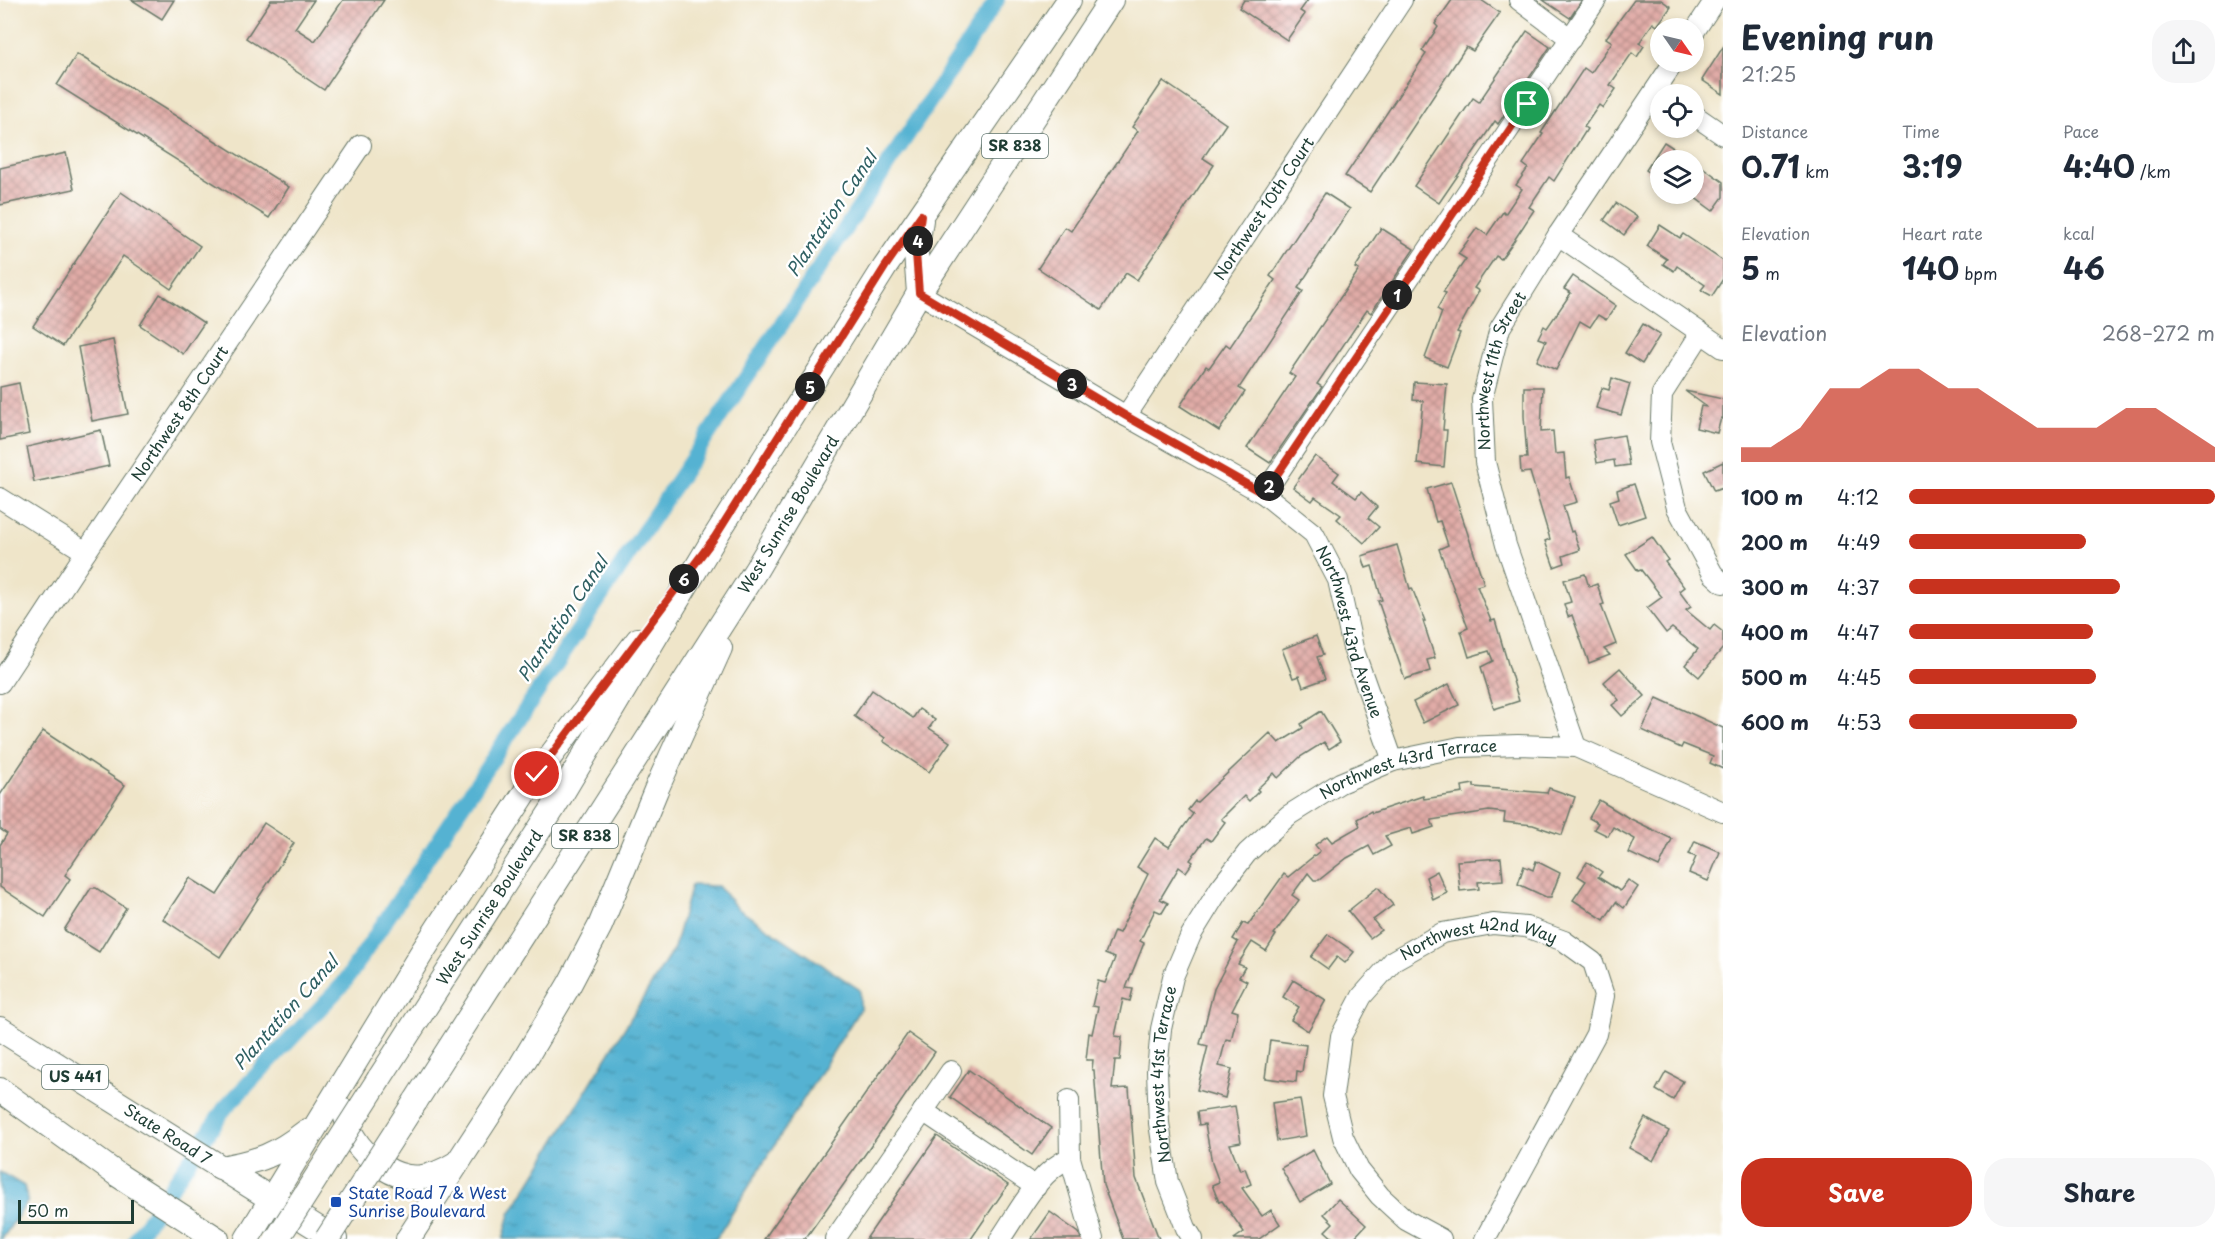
<!DOCTYPE html>
<meta charset="utf-8">
<style>
body{margin:0;font-family:"Playpen Sans",sans-serif;background:#f6f6f7;color:#1f2937;height:100vh;display:flex;flex-direction:column;font-size:22px;white-space:nowrap}
*{box-sizing:border-box;margin:0}
p{font-size:20px;color:#747a83}
.icon{flex:none;width:33px;height:33px;fill:none;stroke:currentColor;stroke-width:2;stroke-linecap:round;stroke-linejoin:round}
.map{position:relative;flex:1;overflow:hidden}
.drawer{display:flex;flex-direction:column;background:#fff;width:510px}
.drawer>*{flex:none}
.needle{width:39px;rotate:124deg}
.buttons{position:absolute;left:1650px;top:18px;display:grid;gap:12px}
.buttons a{display:grid;place-items:center;width:54px;height:54px;border-radius:50%;background:#fff;box-shadow:0 3px 9px #0003;font-size:30px}
.scale{position:absolute;left:18px;bottom:15px;width:116px;box-sizing:border-box;padding-left:6px;border:3px solid #1f3d34;border-top:0;font-size:16px;line-height:21px;white-space:nowrap;color:#1f3d34;-webkit-text-stroke:4px #fff;paint-order:stroke}
.pin{position:absolute;display:grid;place-items:center;width:51px;height:51px;color:#fff;margin:-26px;border:3px solid #fff;border-radius:50%;box-shadow:0 2px 6px #0007}
.km{position:absolute;width:30px;height:30px;margin:-15px;border-radius:50%;background:#222;color:#fff;font-size:16px;line-height:30px;text-align:center}
.round{display:grid;place-items:center;flex:none;width:63px;height:63px;border-radius:24px;background:#f6f6f7}
.headline{display:flex;align-items:center;justify-content:space-between;height:102px;padding:0 18px}
h1{font-size:33px;font-weight:700;line-height:45px}
.figures{display:grid;grid-template-columns:repeat(3,1fr);gap:9px;height:102px;padding:6px 18px}
.figures div{display:grid;align-content:center}
.figures b{font-size:30px;font-weight:700}
.figures small{font-size:16px;font-weight:400}
.figures p{font-size:16px}
.chart{height:168px;padding:12px 18px}
.chart p{display:flex;justify-content:space-between}
.chart svg{width:100%;height:108px;margin-top:6px;fill:#c8321e;opacity:.7}
.button{display:flex;gap:12px;margin-top:auto;padding:12px 18px}
.button a{flex:1;height:69px;border-radius:24px;background:#c8321e;color:#fff;font-size:24px;font-weight:700;line-height:69px;text-align:center}
.button a+a{background:#f6f6f7;color:#1f2937}
ul{padding:0 18px;list-style:none;font-size:20px}
li{display:grid;grid-template-columns:96px 72px 1fr;align-items:center;height:45px}
li i{height:15px;border-radius:8px;background:#c8321e}
main{display:flex;flex:1;min-height:0}
.map>svg:first-child{display:block}
</style>
<main>
<div class="map">
<svg width="1723" height="1239" viewBox="0 0 1723 1239">
<defs>
<pattern id="water-ripples" width="26" height="14" patternUnits="userSpaceOnUse" patternTransform="scale(1.5)"><rect width="26" height="14" fill="#54b2d2"/><path d="M2 4q2-2 4 0t4 0M15 11q2-2 4 0t4 0" fill="none" stroke="#4592ab"/></pattern>
<pattern id="building-cross-hatch" width="8" height="8" patternUnits="userSpaceOnUse" patternTransform="scale(1.5)"><rect width="8" height="8" fill="#e1aca7"/><path d="M0 0l8 8M0 8l8-8" fill="none" stroke="#b68d89"/></pattern>
</defs>
<rect width="100%" height="100%" fill="#fff"/>
<filter id="ink" filterUnits="userSpaceOnUse"><feTurbulence type="fractalNoise" baseFrequency=".0167" numOctaves="2"/><feDisplacementMap in="SourceGraphic" scale="12" xChannelSelector="R" yChannelSelector="G"/><feConvolveMatrix kernelMatrix="1 2 1 2 8 2 1 2 1" color-interpolation-filters="sRGB"/></filter>
<filter id="wash" filterUnits="userSpaceOnUse"><feTurbulence type="fractalNoise" baseFrequency=".008" numOctaves="4" result="noise"/><feDisplacementMap in="SourceGraphic" scale="24" xChannelSelector="R" yChannelSelector="G"/><feGaussianBlur stdDeviation="1.35" result="paint"/><feColorMatrix in="noise" values="0 0 0 0 0 0 0 0 0 0 0 0 0 0 0 0 0 1.4 0 .05"/><feComposite in="paint" operator="in"/></filter>
<g filter="url(#wash)">
<rect width="100%" height="100%" fill="#efe5c9"/>
<g fill="url(#water-ripples)" stroke="#3a7883" stroke-width="1.5">
<path d="M691,885L718,886L737,908L860,990V1009L716,1239H503L510,1214L674,948Z"/>
<path d="M0,1172L24,1186L28,1201L2,1239H0Z"/>
</g>
<g fill="none" stroke-linecap="round" stroke-linejoin="round">
<path stroke="#54b2d2" stroke-width="16" d="M136,1239L225,1108L344,983L997,0"/>
</g>
<g id="blocks">
<g fill="url(#building-cross-hatch)">
<path d="M132,0H174L162,19Z"/>
<path d="M271,0H314L295,28L315,41L343,0H384L324,90L246,38Z"/>
<path d="M1244,0H1308L1300,11L1305,14L1287,40L1239,8Z"/>
<path d="M1452,0H1481L1500,13L1473,51L1466,47L1370,192L1345,176L1426,54L1422,51L1438,27L1435,24Z"/>
<path d="M1543,0H1582L1570,18Z"/>
<path d="M1634,0H1661L1671,7L1657,26L1653,23L1639,43L1644,46L1637,57L1632,53L1610,85L1616,89L1603,108L1599,105L1584,127L1587,129L1554,181L1549,177L1529,207L1534,210L1513,242L1501,259L1496,256L1474,288L1479,291L1457,332L1460,333L1447,367L1425,358L1442,312L1437,309L1446,293L1443,292L1466,259L1458,254L1477,228L1487,235L1503,212L1505,214L1522,189L1516,185L1528,168L1523,164L1543,134L1541,133L1584,68L1591,73L1612,42L1606,38Z"/>
<path d="M1527,31L1550,47L1498,124L1495,121L1439,203L1414,186L1473,98L1479,102Z"/>
<path d="M1723,47V94L1702,80Z"/>
<path d="M77,54L289,187L269,218L57,85Z"/>
<path d="M1163,81L1226,124L1203,158L1214,165L1137,280L1126,273L1101,310L1038,268L1065,227L1071,231L1138,131L1132,127Z"/>
<path d="M1664,142L1692,160H1660V180L1646,170Z"/>
<path d="M66,153L74,189L0,205V168Z"/>
<path d="M1701,166L1723,182V197L1713,211L1694,197V177Z"/>
<path d="M121,192L200,246L171,289L123,256L63,346L33,326Z"/>
<path d="M1325,193L1350,209L1298,288L1303,291L1239,388L1245,392L1219,431L1180,406L1206,366L1209,368L1226,344L1230,347L1275,280L1270,276Z"/>
<path d="M1616,203L1637,217L1624,235L1604,220Z"/>
<path d="M1660,225L1680,238L1683,234L1723,261V279L1712,296L1701,290L1705,285L1677,266L1674,271L1663,264L1667,259L1647,246Z"/>
<path d="M1381,228L1414,249L1371,313L1367,310L1317,384L1322,387L1270,463L1247,448L1295,377L1289,373L1359,270L1355,268Z"/>
<path d="M1573,276L1616,306L1606,320L1598,315L1590,327L1580,321L1556,370L1537,361L1546,341L1538,338L1544,326L1547,328L1571,293L1564,289Z"/>
<path d="M160,294L204,323L183,354L140,325Z"/>
<path d="M1643,324L1660,335L1642,364L1625,353Z"/>
<path d="M113,340L128,414L92,421L78,347Z"/>
<path d="M1612,378L1630,384L1621,415L1596,408L1602,388L1609,390Z"/>
<path d="M1414,382L1447,384L1443,430H1447L1444,467L1417,464L1423,401L1413,400Z"/>
<path d="M19,383L29,434L0,440V387Z"/>
<path d="M1524,387H1543L1541,432L1553,431L1555,454L1564,453L1566,478L1569,477L1577,502L1563,506L1571,532L1573,531L1580,550L1563,556L1565,563L1554,567L1545,541L1550,539L1530,472L1521,473L1520,458H1527L1524,416Z"/>
<path d="M1685,391L1723,399V419L1721,418L1717,433L1696,428L1701,406L1707,407Z"/>
<path d="M101,430L109,466L34,482L27,447Z"/>
<path d="M1624,435L1629,465L1615,467L1614,460L1597,463L1593,440Z"/>
<path d="M1315,456L1339,473L1333,481L1356,498L1361,492L1377,507L1368,518L1379,527L1364,543L1337,519L1341,515L1315,497L1312,501L1293,487Z"/>
<path d="M1723,462V488L1714,491L1704,471Z"/>
<path d="M1451,482L1484,584L1477,586L1491,621L1495,620L1519,701L1494,709L1481,667L1493,661L1489,651L1469,657L1461,631L1468,628L1439,549L1448,545L1440,521L1436,522L1427,489Z"/>
<path d="M1634,484L1645,516L1618,525L1610,501L1619,498L1617,490Z"/>
<path d="M1652,537L1668,560L1665,562L1684,587L1679,591L1691,607L1686,610L1710,630L1714,625L1723,632V648L1699,677L1685,665L1698,649L1672,628L1666,633L1647,608L1662,597L1641,570L1638,571L1626,554Z"/>
<path d="M1397,545L1410,589L1412,588L1425,621H1423L1435,658L1427,660L1430,671L1405,679L1378,601L1382,600L1372,566L1366,568L1362,556Z"/>
<path d="M1585,574L1589,587L1597,584L1604,604L1601,605L1616,644L1604,649L1610,655L1589,663L1572,615L1568,617L1564,604L1571,602L1564,580Z"/>
<path d="M1316,636L1323,655L1317,657L1325,679L1303,687L1299,676L1293,678L1282,649Z"/>
<path d="M1620,668L1645,696L1622,716L1612,705L1619,700L1604,682Z"/>
<path d="M1449,684L1459,705L1423,723L1413,702Z"/>
<path d="M872,690L913,718L919,709L935,720L929,728L950,742L929,772L883,741L885,738L854,716Z"/>
<path d="M1657,698L1723,728V769L1710,763L1713,756L1683,744L1681,748L1642,730Z"/>
<path d="M1321,711L1340,742L1329,749L1324,742L1300,757L1278,778L1274,773L1257,789L1259,791L1249,801L1244,796L1221,819L1225,822L1211,841L1206,838L1190,860L1193,862L1186,872L1179,867L1160,899L1168,903L1162,913L1155,910L1140,941L1144,943L1126,988L1133,989L1130,1001L1123,999L1115,1036L1122,1037L1120,1060H1115L1112,1089L1129,1088L1136,1178L1159,1239H1123L1103,1185L1094,1070H1092L1093,1060H1086L1089,1033L1092,1034L1098,1007L1092,1006L1098,981L1105,983L1115,958L1105,954L1114,931L1119,933L1148,874L1137,867L1155,838L1169,847L1193,814L1188,810L1195,801L1197,802L1270,733L1279,743L1303,728L1301,724Z"/>
<path d="M43,731L125,785L65,875L70,879L45,917L0,887V845L7,834L0,829V795Z"/>
<path d="M1474,784V787L1547,793L1549,788L1575,797L1562,835L1533,825L1504,822L1505,813L1489,811L1431,820L1434,827L1413,834L1411,828L1385,836L1391,846L1374,855L1369,846L1347,858L1319,880H1314L1308,873L1292,895L1299,900L1274,934L1276,935L1266,951L1252,942L1238,964L1245,967L1239,977L1247,981L1232,1010L1238,1012L1231,1040L1226,1039L1219,1066L1232,1069L1225,1098L1197,1090L1208,1046L1200,1044L1214,989L1238,942L1233,939L1243,923L1248,925L1284,874L1288,877L1320,851L1315,845L1327,836L1332,842L1360,826L1357,819L1371,811L1372,813L1423,796L1424,799L1463,793L1462,786Z"/>
<path d="M1599,800L1627,817L1672,839L1659,867L1629,853L1635,839L1613,827L1608,836L1594,829L1598,823L1589,818Z"/>
<path d="M264,823L294,843L220,957L163,919L190,878L217,895Z"/>
<path d="M1695,841L1720,852L1708,881L1689,873L1696,857L1689,854Z"/>
<path d="M1501,858L1503,880L1478,882L1479,889L1460,891L1457,861Z"/>
<path d="M1536,861L1560,873L1551,897H1546L1518,884L1524,866L1533,870Z"/>
<path d="M1587,862L1602,872L1598,877L1620,891L1628,880L1638,887L1624,908L1616,902L1604,920L1573,900L1586,881L1578,876Z"/>
<path d="M1437,871L1447,893L1433,900L1426,877Z"/>
<path d="M1378,887L1393,905L1373,920L1381,930L1370,938L1348,911Z"/>
<path d="M91,888H96L126,908L99,952L64,930Z"/>
<path d="M1328,934L1354,952L1345,963L1337,957L1328,969L1311,957Z"/>
<path d="M1293,980L1326,1000L1308,1031L1291,1020L1299,1007L1283,997Z"/>
<path d="M908,1033L935,1052L873,1143L805,1239H764Z"/>
<path d="M1270,1040L1306,1045L1302,1072L1297,1071L1296,1082L1265,1078Z"/>
<path d="M969,1070L1051,1128L1032,1155L950,1097Z"/>
<path d="M1666,1072L1683,1081L1673,1100L1656,1090Z"/>
<path d="M1300,1099L1306,1136L1277,1141L1272,1103Z"/>
<path d="M1235,1106L1241,1142L1230,1144L1240,1170L1245,1168L1251,1184L1242,1188L1262,1216L1271,1210L1280,1224L1259,1239H1234L1244,1232L1222,1201L1219,1202L1212,1185L1219,1182L1212,1163L1205,1124L1199,1125L1197,1112Z"/>
<path d="M1645,1118L1669,1131L1653,1161L1629,1148Z"/>
<path d="M937,1136L1008,1185L971,1239H866Z"/>
<path d="M1313,1150L1330,1184L1300,1202L1281,1168Z"/>
<path d="M1338,1199L1366,1225L1353,1239H1334L1325,1231L1333,1223L1324,1214Z"/>
<path d="M1050,1212L1079,1233L1081,1239H1031Z"/>
</g>
</g>
</g>
<g filter="url(#ink)">
<use href="#blocks" fill-opacity="0" stroke="#687868" stroke-width="1.5"/>
<g fill="none" stroke-linecap="round" stroke-linejoin="round">
<g stroke="#687868" stroke-width="22">
<g id="minor">
<path d="M1519,0L1571,39"/>
<path d="M1694,32L1715,0"/>
<path d="M1694,115L1723,135"/>
<path d="M1558,235L1723,348"/>
<path id="s1" d="M919,293L1126,416L1264,494L1314,534L1338,580L1353,648L1393,761"/>
<path d="M1701,333L1662,394L1660,442L1677,508L1713,574L1723,583"/>
<path id="s2" d="M1126,416L1402,0"/>
<path d="M1264,494L1596,0"/>
<path d="M0,498L86,552"/>
<path id="s3" d="M0,683L86,552L361,145"/>
<path id="s4" d="M1576,747L1506,545L1485,462L1482,399L1500,328L1558,235L1674,62"/>
<path d="M1069,1100L1070,1158L1093,1239"/>
<path d="M923,1111L1036,1187"/>
<path d="M835,1239L951,1071"/>
<path d="M1000,1239C1019,1212 1038,1171 1070,1158"/>
<path id="s5" d="M1193,1239L1186,1228L1168,1182L1159,1123L1157,1071L1161,1029L1173,977L1191,935L1220,888L1247,853L1289,815L1340,783L1393,761L1460,747L1518,745L1576,747L1723,812"/>
<path id="s6" d="M1441,1239L1406,1220L1380,1196L1359,1170L1343,1137L1333,1096L1341,1036L1362,996L1394,960L1442,933L1493,924L1526,927L1564,941L1593,962L1604,996L1596,1034L1485,1239"/>
</g>
</g>
<g stroke="#687868" stroke-width="26">
<g id="major">
<path d="M919,293L916,253L921,220"/>
<path id="s7" d="M0,1029L335,1239"/>
<path id="s8" d="M379,1079L552,810L715,537L885,267L1069,0"/>
<path d="M0,1090L118,1175L217,1239"/>
<path id="s9" d="M415,1102L756,570L919,293L1111,0"/>
<path d="M344,1111C347,1119 349,1130 353,1137C361,1151 370,1159 383,1167C409,1184 431,1179 457,1163"/>
<path d="M220,1168C259,1161 275,1156 307,1131"/>
<path d="M247,1239L421,954L537,774L638,640"/>
<path d="M408,1239L522,1064L569,985L600,926L656,790L720,648"/>
</g>
</g>
<use href="#minor" stroke="#fff" stroke-width="20"/>
<use href="#major" stroke="#fff" stroke-width="24"/>
<g stroke="#687868" stroke-width="26" stroke-linecap="butt">
<g id="major-bridge">
<path d="M277,1239L379,1079"/>
<path d="M327,1239L415,1102"/>
</g>
</g>
<use href="#major-bridge" stroke="#fff" stroke-width="24"/>
</g>
</g>
<g fill="none" stroke-linecap="round" stroke-linejoin="round" filter="url(#ink)">
<g stroke="#fff" stroke-width="12">
<path id="route" d="M537,774L715,537L885,267L921,215L916,253L919,293L1126,416L1264,494L1527,104"/>
</g>
<use href="#route" stroke="#c8321e" stroke-width="8"/>
</g>
<rect fill="#1a4fb4" stroke="#fff" stroke-width="2" x="330" y="1196" width="12" height="12" rx="3"/>
<g text-anchor="middle" stroke-width="5" stroke-linejoin="round" paint-order="stroke">
<g fill="#fff" stroke="#627771" stroke-width="1.5">
<rect x="982" y="134" width="66" height="24" rx="4.5"/>
<rect x="552" y="824" width="66" height="24" rx="4.5"/>
<rect x="42" y="1065" width="66" height="24" rx="4.5"/>
</g>
<g font-size="15" font-weight="bold" fill="#1f3d34">
<text x="1015" y="151">SR 838</text>
<text x="585" y="841">SR 838</text>
<text x="75" y="1082">US 441</text>
</g>
<g font-size="16" fill="#1f3d34" stroke="#fff">
<text dy="6" stroke="none"><textPath href="#s2" startOffset="249">Northwest 10th Court</textPath></text>
<text dy="6" stroke="none"><textPath href="#s4" startOffset="394">Northwest 11th Street</textPath></text>
<text dy="6" stroke="none"><textPath href="#s3" startOffset="324">Northwest 8th Court</textPath></text>
<text dy="6" stroke="none"><textPath href="#s9" startOffset="696">West Sunrise Boulevard</textPath></text>
<text dy="6" stroke="none"><textPath href="#s1" startOffset="568">Northwest 43rd Avenue</textPath></text>
<text dy="6" stroke="none"><textPath href="#s5" startOffset="602">Northwest 43rd Terrace</textPath></text>
<text dy="6" stroke="none"><textPath href="#s8" startOffset="204">West Sunrise Boulevard</textPath></text>
<text dy="6" stroke="none"><textPath href="#s6" startOffset="432">Northwest 42nd Way</textPath></text>
<text dy="6" stroke="none"><textPath href="#s5" startOffset="171">Northwest 41st Terrace</textPath></text>
<text dy="6" stroke="none"><textPath href="#s7" startOffset="198">State Road 7</textPath></text>
</g>
<g font-size="16" fill="#164399" stroke="#fff" text-anchor="start">
<text x="348" y="1199">State Road 7 &amp; West<tspan x="348" dy="18">Sunrise Boulevard</tspan></text>
</g>
<g font-size="18" font-style="italic" fill="#2f6063" stroke="#fff">
<text transform="translate(832 214) rotate(-56)" y="6">Plantation Canal</text>
<text transform="translate(563 619) rotate(-56)" y="6">Plantation Canal</text>
<text transform="translate(286 1013) rotate(-48)" y="6">Plantation Canal</text>
</g>
</g>
</svg>
<div class="buttons">
<a><svg class="needle" viewBox="-14 -14 28 28"><path d="M0-13l5 13h-10z" fill="#e53935"/><path d="M0 13l5-13h-10z" fill="#747a83"/></svg></a>
<a><svg class="icon" aria-label="locate" viewBox="0 0 24 24"><circle cx="12" cy="12" r="6"/><path d="M12 2v4M12 18v4M2 12h4M18 12h4"/></svg></a>
<a><svg class="icon" aria-label="layers" viewBox="0 0 24 24"><path d="M12 4l9 5-9 5-9-5zM3 14l9 5 9-5"/></svg></a>
</div>
<div class="scale">50 m</div>
<div class="pin" style="left:1527px;top:104px;background:#1e9e55"><svg class="icon" aria-label="arrive" viewBox="0 0 24 24"><path d="M6 21V4h12l-3 4 3 4H6"/></svg></div>
<div class="pin" style="left:537px;top:774px;background:#d93025"><svg class="icon" aria-label="check" viewBox="0 0 24 24"><path d="M5 12l5 5 9-10"/></svg></div>
<b class="km" style="left:1397px;top:295px">1</b>
<b class="km" style="left:1269px;top:486px">2</b>
<b class="km" style="left:1072px;top:384px">3</b>
<b class="km" style="left:918px;top:241px">4</b>
<b class="km" style="left:810px;top:387px">5</b>
<b class="km" style="left:684px;top:579px">6</b>
</div>
<section class="drawer">
<div class="headline"><div><h1>Evening run</h1><p>21:25</p></div><a class="round"><svg class="icon" aria-label="share" viewBox="0 0 24 24"><path d="M12 15V3M7 8l5-5 5 5M5 13v7h14v-7"/></svg></a></div>
<div class="figures">
<div><p>Distance</p><b>0.71<small> km</small></b></div>
<div><p>Time</p><b>3:19</b></div>
<div><p>Pace</p><b>4:40<small> /km</small></b></div>
</div>
<div class="figures">
<div><p>Elevation</p><b>5<small> m</small></b></div>
<div><p>Heart rate</p><b>140<small> bpm</small></b></div>
<div><p>kcal</p><b>46</b></div>
</div>
<div class="chart"><p><span>Elevation</span>268–272 m</p>
<svg viewBox="0 0 160 44" preserveAspectRatio="none"><path d="M0 44V38L10 38L20 30L30 14L40 14L50 6L60 6L70 14L80 14L90 22L100 30L110 30L120 30L130 22L140 22L150 30L160 38V44z"/></svg>
</div>
<ul>
<li><b>100 m</b>4:12<i style="width:100%"></i></li>
<li><b>200 m</b>4:49<i style="width:58%"></i></li>
<li><b>300 m</b>4:37<i style="width:69%"></i></li>
<li><b>400 m</b>4:47<i style="width:60%"></i></li>
<li><b>500 m</b>4:45<i style="width:61%"></i></li>
<li><b>600 m</b>4:53<i style="width:55%"></i></li>
</ul>
<div class="button"><a>Save</a><a>Share</a></div>
</section>
</main>
